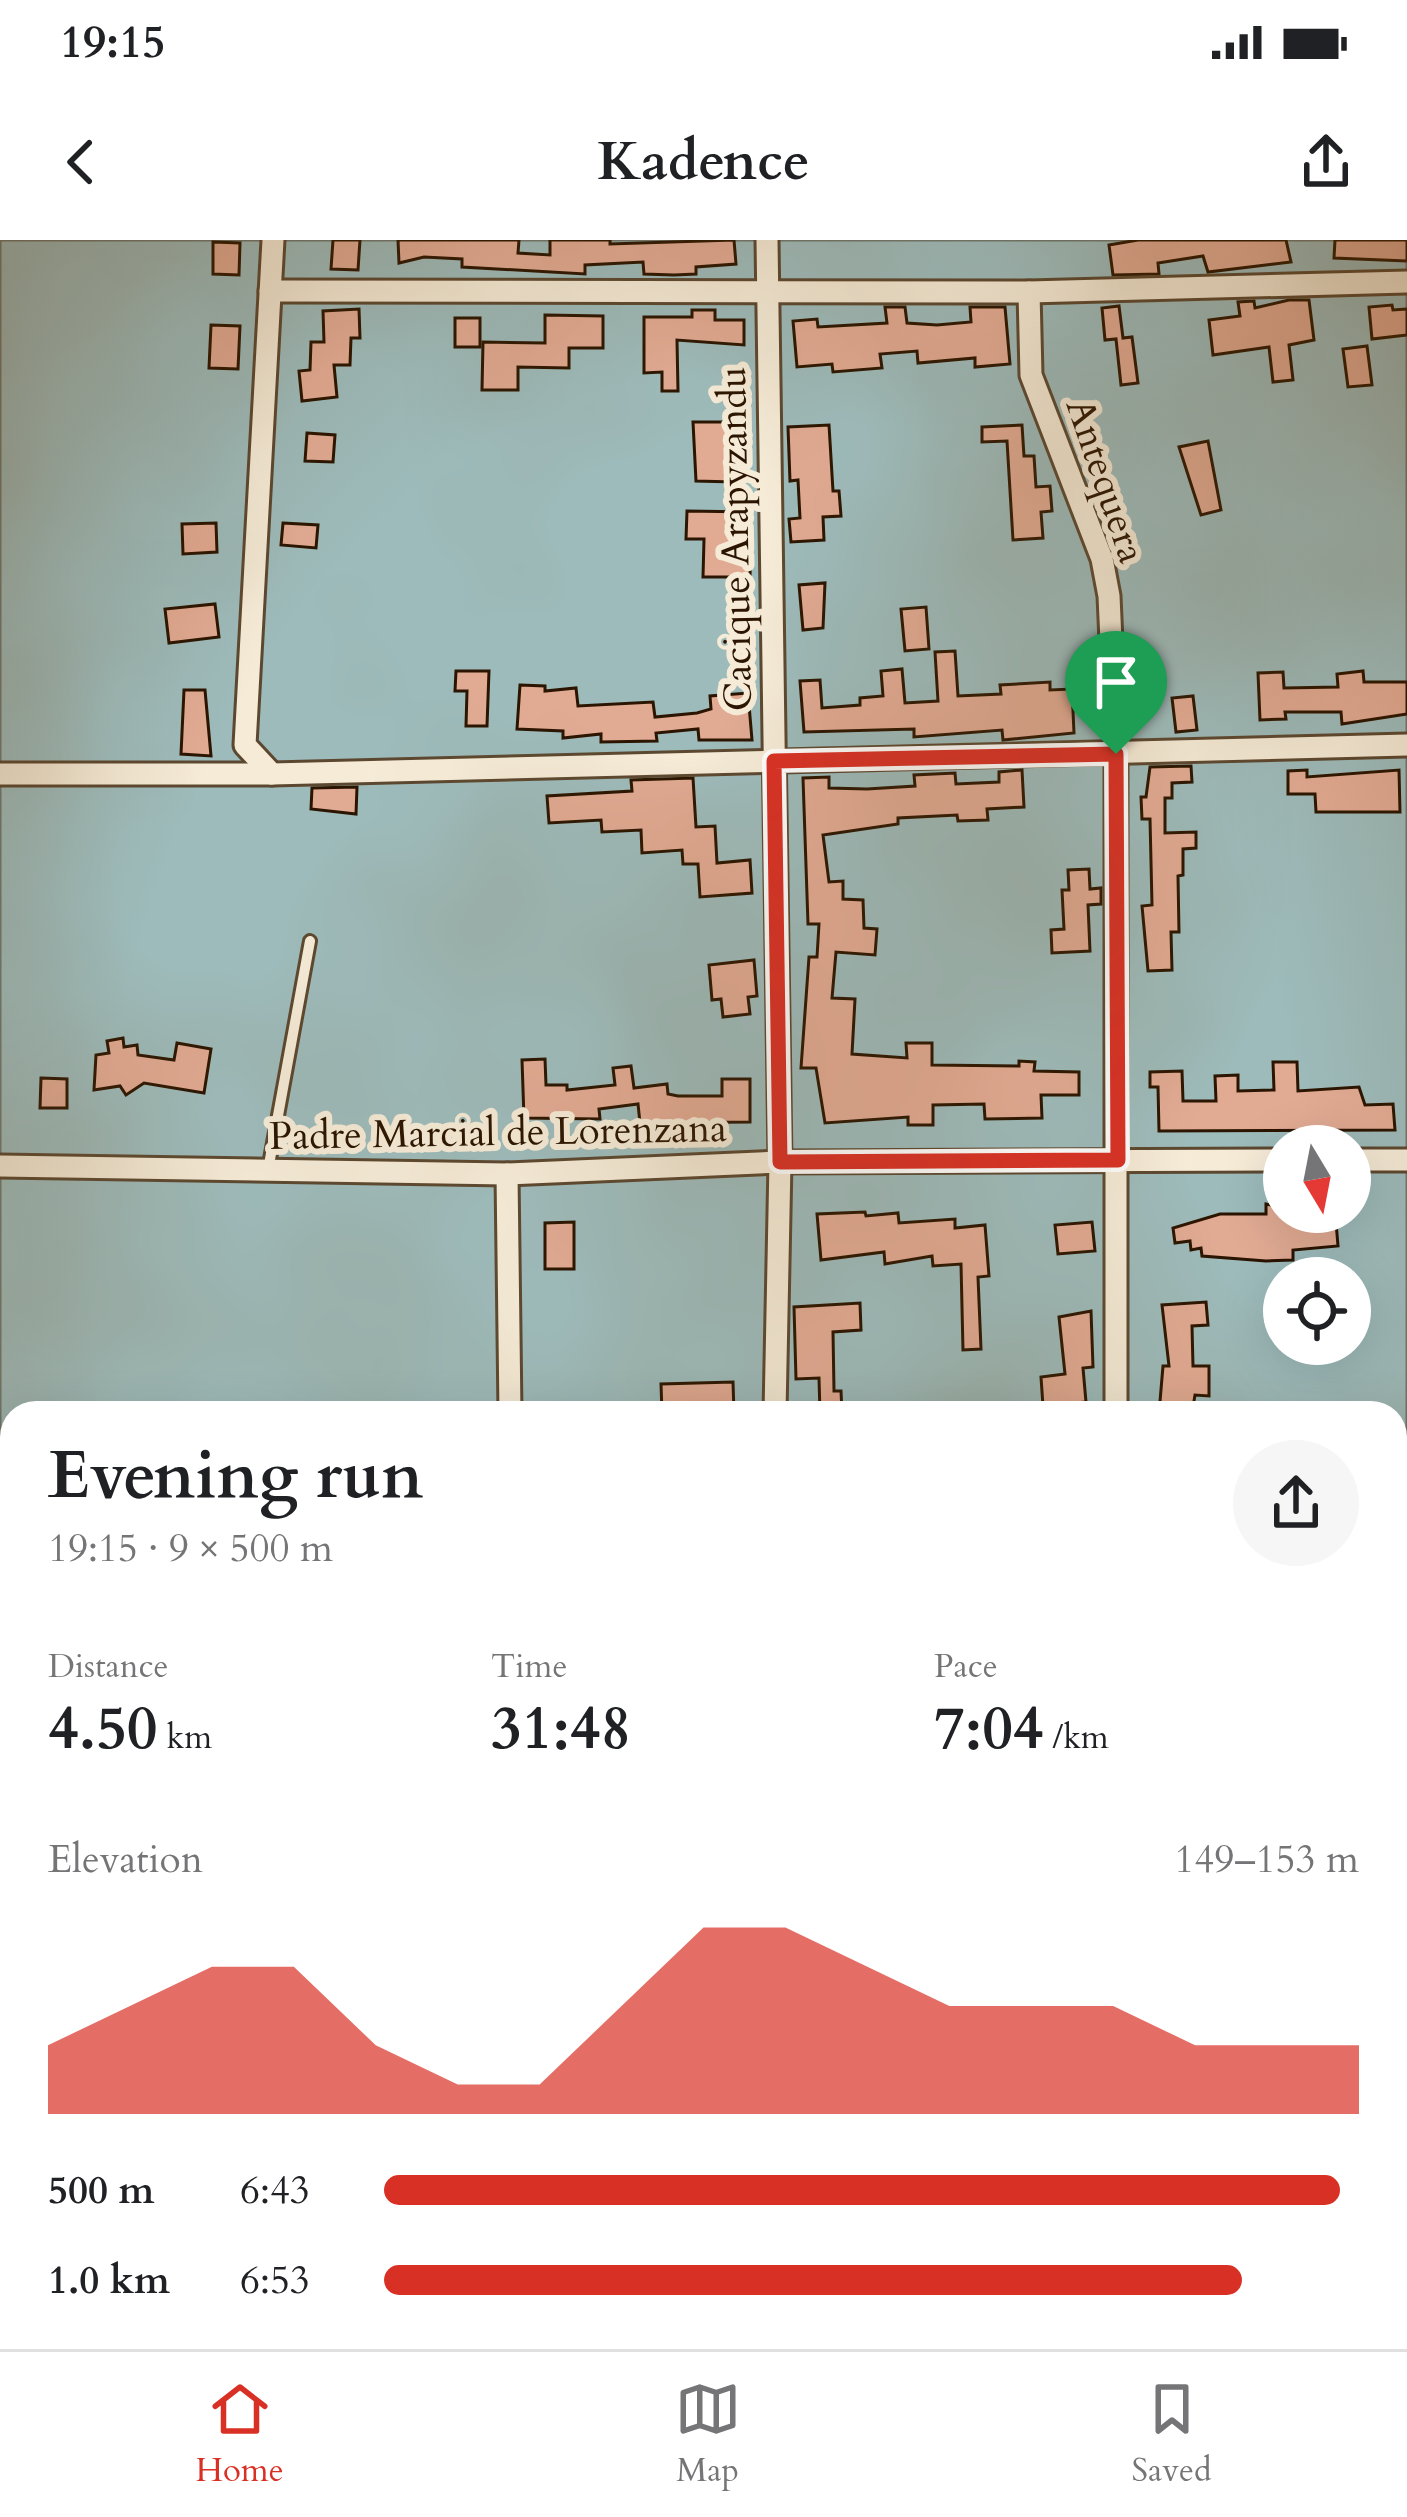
<!DOCTYPE html>
<meta charset="utf-8">
<style>
body{margin:0;font-family:Cardo,serif;background:#f6f6f6;color:#202124;height:100vh;display:flex;flex-direction:column;font-size:45px;white-space:nowrap}
*{box-sizing:border-box;margin:0}
p{font-size:39px;color:#757577}
.icon{flex:none;width:66px;height:66px;fill:none;stroke:currentColor;stroke-width:2;stroke-linecap:round;stroke-linejoin:round}
.map{position:relative;flex:1;overflow:hidden}
.drawer{position:absolute;left:0px;top:1161px;width:1407px;height:948px;display:flex;flex-direction:column;background:#fff;border-radius:36px 36px 0 0;box-shadow:0 12px 48px #0002}
.drawer>*{flex:none}
.needle{width:78px;rotate:170deg}
.controls{position:absolute;left:1263px;top:885px;display:grid;gap:24px}
.controls a{display:grid;place-items:center;width:108px;height:108px;border-radius:50%;background:#fff;box-shadow:0 12px 48px #0002;font-size:60px}
.pin{position:absolute;display:grid;place-items:center;width:102px;height:102px;color:#fff;margin:-123px -51px;border-radius:50% 50% 50% 0;rotate:-45deg;box-shadow:0 0 12px #0007}
.pin .icon{rotate:45deg}
.round{display:grid;place-items:center;flex:none;width:126px;height:126px;border-radius:63px;background:#f6f6f6}
.summary{display:flex;align-items:center;justify-content:space-between;height:204px;padding:0 48px}
h1{font-size:66px;font-weight:700;line-height:90px}
.metrics{display:grid;grid-template-columns:repeat(3,1fr);gap:18px;height:204px;padding:12px 48px}
.metrics div{display:grid;align-content:center}
.metrics b{font-size:60px;font-weight:700}
.metrics small{font-size:33px;font-weight:400}
.metrics p{font-size:33px}
.chart{height:336px;padding:24px 48px}
.chart p{display:flex;justify-content:space-between}
.chart svg{width:100%;height:216px;margin-top:12px;fill:#d93025;opacity:.7}
ul{padding:0 48px;list-style:none;font-size:39px}
li{display:grid;grid-template-columns:192px 144px 1fr;align-items:center;height:90px}
li i{height:30px;border-radius:15px;background:#d93025}
.status{display:flex;justify-content:space-between;align-items:center;height:84px;padding:0 60px;background:#fff;direction:ltr}
.status svg{height:33px;fill:currentColor}
header{display:flex;justify-content:space-between;align-items:center;height:156px;padding:0 48px;background:#fff;font-size:54px;font-weight:700}
.tab-bar{display:flex;justify-content:space-around;align-items:center;height:168px;border-top:3px solid #e0e0e0;background:#fff;font-size:33px;color:#757577}
.tab-bar a{display:grid;justify-items:center;gap:6px}
.tab-bar .on{color:#d93025}
.map>svg:first-child{display:block}
</style>
<div class="status"><b>19:15</b><svg viewBox="0 0 49 12"><path d="M0 12V9h3v3zM5 12V6h3v6zM10 12V3h3v9zM15 12V0h3v12zM26 1h20v11H26zM47 4h2v5h-2z"/></svg></div>
<header><svg class="icon" aria-label="back" viewBox="0 0 24 24"><path d="M15 5l-7 7 7 7"/></svg>Kadence<svg class="icon" aria-label="share" viewBox="0 0 24 24"><path d="M12 15V3M7 8l5-5 5 5M5 13v7h14v-7"/></svg></header>
<div class="map">
<svg width="1407" height="2109" viewBox="0 0 1407 2109">
<rect width="100%" height="100%" fill="#f0e0c2"/>
<filter id="stains"><feTurbulence type="fractalNoise" baseFrequency=".00167" numOctaves="4"/><feColorMatrix values="0 0 0 0 .2 0 0 0 0 .09 0 0 0 0 .02 0 0 0 .5 -.17"/></filter>
<radialGradient id="worn" r=".72"><stop offset=".6" stop-color="#630" stop-opacity="0"/><stop offset="1" stop-color="#630" stop-opacity=".3"/></radialGradient>
<path fill="#9dbbbb" stroke="#6f7970" stroke-width="3" fill-rule="evenodd" d="M0,0H1407V2109H0ZM1284,906H1350V972H1284ZM1284,1038H1350V1104H1284ZM12,1173H1395V2097H12Z"/>
<g fill="#e1aa93" stroke="#2b1500" stroke-width="3">
<path d="M333,0H360L358,30L331,29Z"/>
<path d="M398,0H519L518,13L550,15V0H610V4L734,0L736,24L696,27V34L674,35L644,34L643,22L585,25V34L462,27V19L424,17L399,23Z"/>
<path d="M1138,0H1286L1291,22L1208,32L1203,16L1158,23L1159,34L1113,35L1109,5Z"/>
<path d="M1335,0H1407V21L1334,18Z"/>
<path d="M213,2L240,3L239,35L213,34Z"/>
<path d="M1289,60H1309L1314,100L1289,105L1293,140L1273,142L1269,107L1213,115L1209,80L1240,76L1238,62L1254,61L1255,68Z"/>
<path d="M1392,65L1393,70L1407,69V95L1372,99L1369,67Z"/>
<path d="M1119,66L1123,98L1132,97L1138,143L1121,145L1116,99L1105,100L1102,68Z"/>
<path d="M885,67H905L907,83L937,85L971,82L970,67H1005L1010,124L975,127V118L918,123L917,111L880,114L882,128L833,132L832,124L797,127L793,81L817,79L818,87L887,83Z"/>
<path d="M359,69L360,98H351L350,125H334L337,157L302,161L299,131L310,130L311,102H324L323,71Z"/>
<path d="M692,70H715V80H744V105L677,100L678,151H662V132L644,133V77H692Z"/>
<path d="M545,75L603,76V108H569V128L518,127V150H482L483,102L545,103Z"/>
<rect x="455" y="78" width="25" height="29"/>
<path d="M211,85L240,86L238,129L209,128Z"/>
<path d="M1367,106L1372,145L1348,147L1343,109Z"/>
<path d="M693,182H738L734,242L696,241Z"/>
<path d="M829,185L833,251H839L841,276L823,277L824,300L791,302L789,279L800,278L798,240L790,241L788,187Z"/>
<path d="M1022,185L1024,216H1034L1036,247L1050,246L1052,271L1041,272L1043,298L1013,300L1007,201L982,202V187Z"/>
<path d="M307,193L335,195L333,222L305,221Z"/>
<path d="M1208,201L1221,270L1201,275L1179,207Z"/>
<path d="M687,271L751,272L750,337H703L704,299H686Z"/>
<path d="M216,283L217,312L183,314L182,284Z"/>
<path d="M283,283L318,285L316,308L281,305Z"/>
<path d="M825,343L823,388L803,390L799,345Z"/>
<path d="M215,364L219,397L169,403L165,369Z"/>
<path d="M926,367L929,409L905,411L901,369Z"/>
<path d="M955,411L958,456L1001,454L1000,445L1050,442V450L1072,449L1074,493L1003,500L1002,490L914,497V489L804,492L800,441L820,440L822,468L860,465V458L883,456L881,431L902,429L905,463L938,461L935,412Z"/>
<path d="M456,431H489L487,486H466L467,451H455Z"/>
<path d="M1363,431L1364,442H1407V474L1342,484L1341,472H1285L1286,479L1260,480L1258,433L1283,432L1284,448L1338,447L1337,434Z"/>
<path d="M520,445L545,446V451L576,448L578,466L653,462L655,477L697,473L711,469L710,456L748,453L752,500H699L698,489L656,493L657,501L601,502V494L563,498V491L517,489Z"/>
<path d="M184,450H205L211,516L181,514Z"/>
<path d="M1193,456L1197,490L1176,492L1172,458Z"/>
<path d="M1191,526L1192,542L1172,543V558H1165V593L1196,592V608L1183,609V635L1178,636L1179,692H1171L1172,730L1148,731L1142,666L1152,665L1150,579H1142L1141,557H1146L1150,527Z"/>
<path d="M1022,530L1024,567L987,569L988,580L958,581L957,575L898,578V584L823,595L829,642L843,641V659L863,660L864,688L877,689L875,715L836,712L832,758L855,759L852,814L907,818L906,803H932V825L1019,826V821L1035,822L1034,831L1079,832V855H1041L1042,878L985,879L984,864L933,865V885H908V877L825,883L816,828H801L809,717H817L819,684H808L803,538L829,537V548L867,549L915,546L914,535L955,533L956,544L999,542V532Z"/>
<path d="M1307,530V537L1399,530L1400,572H1316L1315,554H1288V531Z"/>
<path d="M693,538L696,587L715,586L717,623L750,620L752,653L700,657L698,624H683L682,610L642,613L641,590L602,592L601,580L549,583L547,556L632,551L631,540Z"/>
<path d="M357,547L356,574L311,569L312,548Z"/>
<path d="M1089,629L1090,649L1101,648V664L1088,665L1090,711L1052,713L1051,690L1064,689L1062,650H1069L1068,630Z"/>
<path d="M754,720L757,756L748,757L750,774L723,777L721,759L712,760L709,725Z"/>
<path d="M123,798L124,807L137,805L138,815L174,820L177,803L211,809L204,853L144,843L126,855L120,846L94,850L96,815L109,813L107,801Z"/>
<path d="M545,819L546,845H567V850L615,845L613,828L631,826L634,848L667,844L668,854L678,856H722V839H750V882L640,883L638,864L599,869L600,879L524,878L522,820Z"/>
<path d="M1273,822H1297L1298,851L1359,847L1365,865L1393,864L1395,890L1159,891L1158,847H1150V832L1182,831L1183,861H1216L1215,836L1238,835V851L1274,850Z"/>
<path d="M41,838L67,839V868H40Z"/>
<path d="M1266,964L1311,973V984L1336,982L1338,1006L1293,1010V1020L1266,1021L1202,1016L1201,1008L1191,1010L1190,1001L1175,1003L1173,988L1220,974H1266Z"/>
<path d="M865,972L866,976L898,973L899,983L955,979V988L985,985L989,1036L978,1037L981,1109L963,1110L961,1024L933,1026L932,1016L885,1024L884,1012L821,1020L817,974Z"/>
<path d="M574,982V1029H545V983Z"/>
<path d="M1092,982L1095,1011L1058,1014L1055,985Z"/>
<path d="M1206,1062L1208,1085L1192,1086L1193,1126H1209V1156L1195,1155L1192,1173H1159L1163,1126H1169L1162,1065Z"/>
<path d="M860,1063L861,1090L833,1092L834,1151H841L842,1173H820L819,1138L796,1139L794,1067Z"/>
<path d="M1091,1071L1093,1127L1083,1128L1086,1162L1043,1166L1041,1137L1065,1134L1059,1077Z"/>
<path d="M733,1142L734,1173H662L661,1144Z"/>
</g>
<g fill="none" stroke-linecap="round" stroke-linejoin="round">
<g stroke="#5c4830" stroke-width="16">
<path id="service" d="M268,930L310,701"/>
</g>
<g stroke="#5c4830" stroke-width="27">
<g id="minor">
<path d="M273,0L245,505L272,534L1407,505"/>
<path d="M767,0L780,922L775,1173"/>
<path d="M270,51L1029,52L1407,42"/>
<path d="M1029,52L1031,135L1102,319L1109,356L1116,514V1173"/>
<path d="M0,534H272"/>
<path d="M1350,920H1407"/>
<path d="M0,926L507,934L780,922L1284,920"/>
<path d="M507,934L510,1173"/>
<path d="M1395,1338H1407"/>
<path d="M1395,1785H1407"/>
<path d="M0,1877L12,1878"/>
<path d="M513,2097V2109"/>
<path d="M1125,2097V2109"/>
<path d="M180,2109V2097"/>
<path d="M777,2109V2097"/>
</g>
</g>
<g stroke="#2b1500" stroke-width="39">
<g id="trunk">
<path d="M1395,2031L1407,2002"/>
<path d="M1348,2109L1354,2097"/>
</g>
</g>
<use href="#service" stroke="#f5ebd7" stroke-width="10"/>
<use href="#minor" stroke="#f5ebd7" stroke-width="21"/>
<use href="#trunk" stroke="#e8c081" stroke-width="33"/>
</g>
<g fill="none" stroke-linecap="round" stroke-linejoin="round">
<g stroke="#fff" stroke-width="24">
<path id="route" d="M1116,514L1118,920L780,922L774,521Z"/>
</g>
<use href="#route" stroke="#d93025" stroke-width="15"/>
</g>
<g text-anchor="middle" stroke-width="12" stroke-linejoin="round" paint-order="stroke">
<g font-size="39" fill="#2b1500" stroke="#f5ebd7">
<text transform="translate(1107 240) rotate(71)" y="14">Antequera</text>
<text transform="translate(734 299) rotate(-91)" y="14">Cacique Arapyzandu</text>
<text transform="translate(498 891) rotate(-1)" y="14">Padre Marcial de Lorenzana</text>
</g>
</g>
<rect width="100%" height="100%" filter="url(#stains)"/>
<rect width="100%" height="100%" fill="url(#worn)"/>
</svg>
<div class="controls">
<a><svg class="needle" viewBox="-14 -14 28 28"><path d="M0-13l5 13h-10z" fill="#e53935"/><path d="M0 13l5-13h-10z" fill="#757577"/></svg></a>
<a><svg class="icon" aria-label="locate" viewBox="0 0 24 24"><circle cx="12" cy="12" r="6"/><path d="M12 2v4M12 18v4M2 12h4M18 12h4"/></svg></a>
</div>
<div class="pin" style="left:1116px;top:514px;background:#1e9e55"><svg class="icon" aria-label="arrive" viewBox="0 0 24 24"><path d="M6 21V4h12l-3 4 3 4H6"/></svg></div>
<section class="drawer">
<div class="summary"><div><h1>Evening run</h1><p>19:15 · 9 × 500 m</p></div><a class="round"><svg class="icon" aria-label="share" viewBox="0 0 24 24"><path d="M12 15V3M7 8l5-5 5 5M5 13v7h14v-7"/></svg></a></div>
<div class="metrics">
<div><p>Distance</p><b>4.50<small> km</small></b></div>
<div><p>Time</p><b>31:48</b></div>
<div><p>Pace</p><b>7:04<small> /km</small></b></div>
</div>
<div class="chart"><p><span>Elevation</span>149–153 m</p>
<svg viewBox="0 0 160 44" preserveAspectRatio="none"><path d="M0 44V30L10 22L20 14L30 14L40 30L50 38L60 38L70 22L80 6L90 6L100 14L110 22L120 22L130 22L140 30L150 30L160 30V44z"/></svg>
</div>
<ul>
<li><b>500 m</b>6:43<i style="width:98%"></i></li>
<li><b>1.0 km</b>6:53<i style="width:88%"></i></li>
</ul>
</section>
</div>
<nav class="tab-bar">
<a class="on"><svg class="icon" aria-label="home" viewBox="0 0 24 24"><path d="M3 11l9-7 9 7M6 9v11h12V9"/></svg>Home</a>
<a><svg class="icon" aria-label="map" viewBox="0 0 24 24"><path d="M3 6l6-2 6 2 6-2v14l-6 2-6-2-6 2zM9 4v14M15 6v14"/></svg>Map</a>
<a><svg class="icon" aria-label="saved" viewBox="0 0 24 24"><path d="M7 4h10v16l-5-4-5 4z"/></svg>Saved</a>
</nav>
